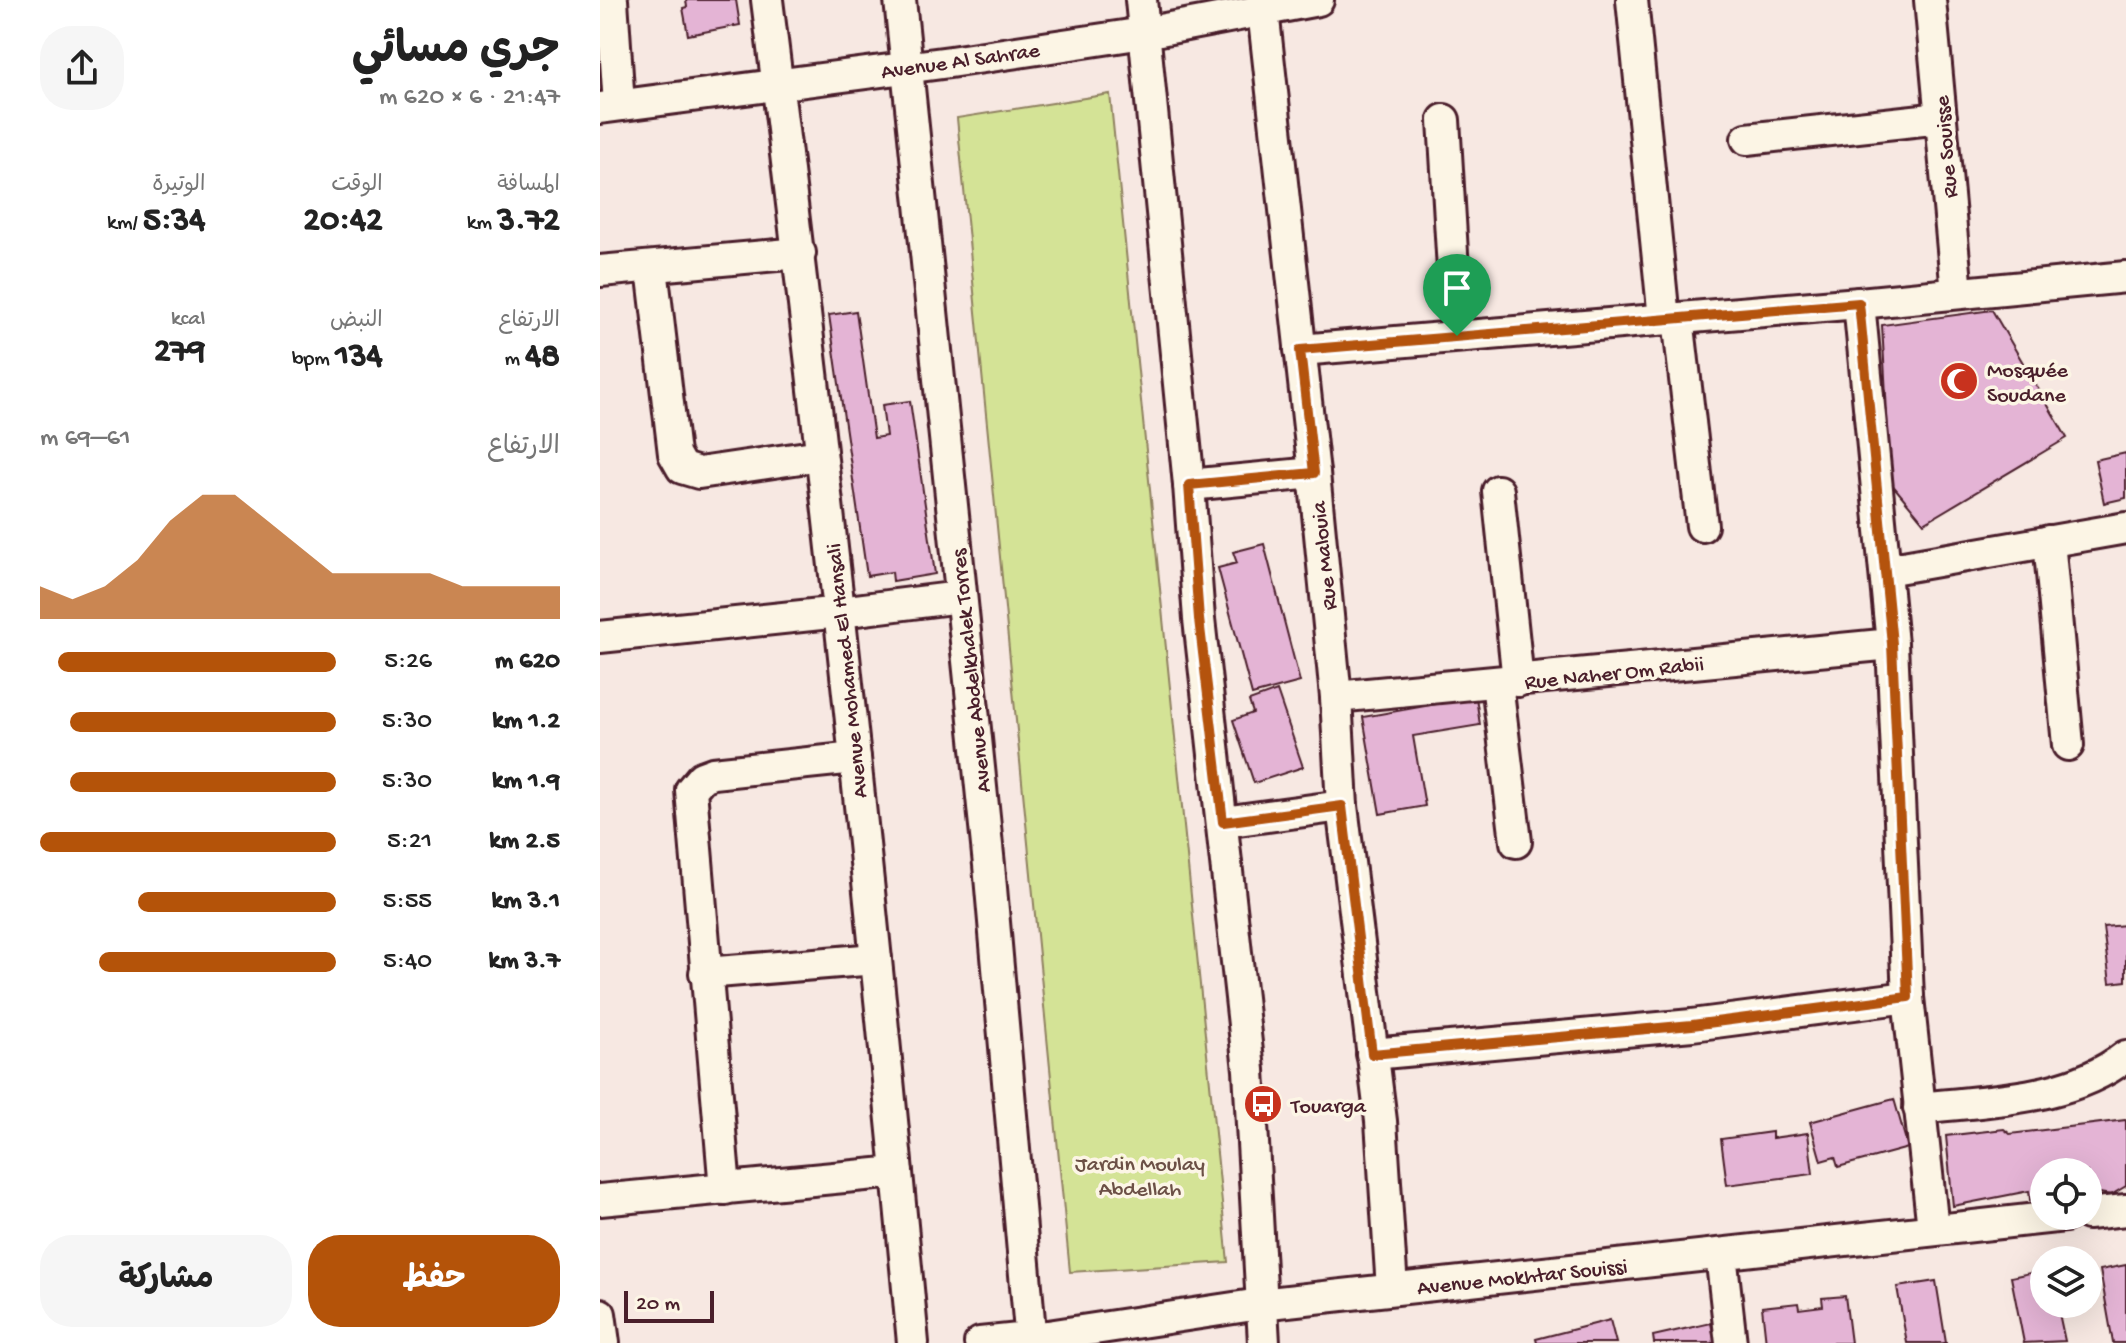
<!DOCTYPE html>
<html lang="ar">
<meta charset="utf-8">
<style>
body{margin:0;font-family:"Gochi Hand","Playpen Sans Arabic",sans-serif;background:#f6f6f6;color:#222;direction:rtl;height:100vh;display:flex;flex-direction:column;font-size:30px;white-space:nowrap}
*{box-sizing:border-box;margin:0}
p{font-size:26px;color:#767676}
.icon{flex:none;width:44px;height:44px;fill:none;stroke:currentColor;stroke-width:2;stroke-linecap:round;stroke-linejoin:round}
.map{position:relative;flex:1;overflow:hidden;direction:ltr}
.details{display:flex;flex-direction:column;background:#fff;width:600px}
.details>*{flex:none}
.controls{position:absolute;left:1430px;top:1158px;display:grid;gap:16px}
.controls a{display:grid;place-items:center;width:72px;height:72px;border-radius:50%;background:#fff;box-shadow:0 8px 32px #0002;font-size:40px}
.scale{position:absolute;left:24px;bottom:20px;width:90px;box-sizing:border-box;padding-left:8px;border:4px solid #4a1f2b;border-top:0;font-size:22px;line-height:28px;white-space:nowrap;color:#4a1f2b;-webkit-text-stroke:6px #fcf5e5;paint-order:stroke}
.pin{position:absolute;display:grid;place-items:center;width:68px;height:68px;color:#fff;margin:-82px -34px;border-radius:50% 50% 50% 0;rotate:-45deg;box-shadow:0 0 8px #0007}
.pin .icon{rotate:45deg}
.round{display:grid;place-items:center;flex:none;width:84px;height:84px;border-radius:32px;background:#f6f6f6}
.headline{display:flex;align-items:center;justify-content:space-between;height:136px;padding:0 40px}
h1{font-size:44px;font-weight:700;line-height:60px}
.figures{display:grid;grid-template-columns:repeat(3,1fr);gap:12px;height:136px;padding:8px 40px}
.figures div{display:grid;align-content:center}
.figures b{font-size:34px;font-weight:700}
.figures small{font-size:22px;font-weight:400}
.figures p{font-size:22px}
.chart{height:224px;padding:16px 40px}
.chart p{display:flex;justify-content:space-between}
.chart svg{width:100%;height:144px;margin-top:8px;fill:#b45309;opacity:.7}
.action{display:flex;gap:16px;margin-top:auto;padding:16px 40px}
.action a{flex:1;height:92px;border-radius:32px;background:#b45309;color:#fff;font-size:32px;font-weight:700;line-height:92px;text-align:center}
.action a+a{background:#f6f6f6;color:#222}
ul{padding:0 40px;list-style:none;font-size:26px}
li{display:grid;grid-template-columns:128px 96px 1fr;align-items:center;height:60px}
li i{height:20px;border-radius:10px;background:#b45309}
main{display:flex;flex:1;min-height:0}
.map>svg:first-child{display:block}
</style>
<main>
<div class="map">
<svg width="1526" height="1343" viewBox="0 0 1526 1343">
<rect width="100%" height="100%" fill="#f7e8e2"/>
<filter id="ink" filterUnits="userSpaceOnUse"><feTurbulence type="fractalNoise" baseFrequency=".0125" numOctaves="2"/><feDisplacementMap in="SourceGraphic" scale="16" xChannelSelector="R" yChannelSelector="G"/><feConvolveMatrix kernelMatrix="1 2 1 2 8 2 1 2 1" color-interpolation-filters="sRGB"/></filter>
<g filter="url(#ink)">
<path fill="#d4e396" stroke="#8f8160" stroke-width="2" d="M510,94L628,1262L470,1272L357,118Z"/>
<g fill="#e4b4d5" stroke="#4a1f2b" stroke-width="2">
<path d="M86,0H136L140,25L88,35L83,8L87,7Z"/>
<path d="M1392,310L1467,438L1324,523L1291,483L1282,325Z"/>
<path d="M256,311L274,438L286,436L282,405L310,401L335,574L293,581L292,572L267,576L229,315Z"/>
<path d="M1526,453V498L1504,503L1495,460Z"/>
<path d="M664,544L700,682L652,695L618,568L637,563L633,552Z"/>
<path d="M677,691L703,767L654,783L633,720L653,713L649,701Z"/>
<path d="M876,697L880,725L813,736L825,806L780,814L763,717Z"/>
<path d="M1526,925V981L1510,983L1503,927Z"/>
<path d="M1294,1099L1308,1148L1238,1167L1235,1157L1221,1161L1210,1122Z"/>
<path d="M1526,1120V1186L1511,1195L1488,1191V1172H1444V1198L1430,1200L1429,1191L1353,1206L1346,1136L1404,1129L1410,1134Z"/>
<path d="M1172,1132V1138L1208,1133L1213,1174L1127,1185L1121,1139Z"/>
<path d="M1526,1265V1343H1513L1500,1270Z"/>
<path d="M1444,1270V1304H1457L1465,1341L1424,1343L1411,1277Z"/>
<path d="M1336,1281L1346,1343H1307L1297,1287Z"/>
<path d="M1245,1296L1251,1343H1166L1162,1307L1198,1303L1199,1309L1223,1306L1222,1298Z"/>
<path d="M1010,1320L1016,1343H937L936,1339Z"/>
<path d="M1111,1323L1115,1343H1054L1053,1336Z"/>
</g>
<g fill="none" stroke-linecap="round" stroke-linejoin="round">
<g stroke="#4a1f2b" stroke-width="36">
<g id="minor">
<path d="M12,0L19,105"/>
<path d="M167,0C223,447 272,894 313,1343"/>
<path d="M300,0L389,865L431,1343"/>
<path d="M541,0L589,485L599,619L649,1070L664,1343"/>
<path d="M1032,0L1064,319"/>
<path d="M1330,0L1357,293"/>
<path d="M663,10L714,473L736,697L742,806L781,1121L792,1289"/>
<path d="M0,108L350,62L544,33L718,0"/>
<path d="M844,120L857,336"/>
<path d="M1147,139L1341,118"/>
<path d="M52,268L74,454L82,468L99,473L221,455"/>
<path d="M0,271L200,253"/>
<path d="M1259,303L1292,644L1308,997L1333,1229"/>
<path d="M1078,318L1102,526"/>
<path d="M700,350L1259,303L1526,277"/>
<path d="M589,485L714,473"/>
<path d="M898,491L918,681"/>
<path d="M1449,541L1468,745"/>
<path d="M1286,570L1526,528"/>
<path d="M0,637L240,612L360,597"/>
<path d="M897,683L916,842"/>
<path d="M736,697L1292,644"/>
<path d="M623,822L742,806"/>
<path d="M105,973L276,959"/>
<path d="M772,1054L1092,1025L1308,997"/>
<path d="M1319,1108C1388,1100 1469,1101 1526,1056"/>
<path d="M125,1189L91,790L102,777L113,773L255,758"/>
<path d="M0,1200L297,1172"/>
<path d="M1488,1214L1526,1210"/>
<path d="M1121,1254L1131,1343"/>
<path d="M0,1314L4,1343"/>
<path d="M380,1343L448,1336L660,1304L1465,1216"/>
</g>
</g>
<use href="#minor" stroke="#fcf5e5" stroke-width="30"/>
</g>
</g>
<g fill="none" stroke-linecap="round" stroke-linejoin="round" filter="url(#ink)">
<g stroke="#fff" stroke-width="16">
<path id="route" d="M1259,303L1292,644L1308,997L1092,1025L772,1054L742,806L623,822L599,619L589,485L714,473L700,350Z"/>
</g>
<use href="#route" stroke="#b45309" stroke-width="10"/>
</g>
<defs>
<g id="mosque-disc" transform="scale(2)"><circle r="9.5" fill="#c8321e" stroke="#fcf5e5"/><path d="M3.5-4.9A6 6 0 1 0 3.5 4.9A5 5 0 1 1 3.5-4.9Z" fill="#fff"/></g>
<g id="bus-disc" transform="scale(2)"><circle r="9.5" fill="#c8321e" stroke="#fcf5e5"/><path d="M-5-6H5V4H4V6H2V4H-2V6H-4V4H-5ZM-3.5-4V0h7V-4ZM-3.5 1.2v1.5H-2V1.2ZM2 1.2v1.5H3.5V1.2Z" fill="#fff"/></g>
</defs>
<g fill-rule="evenodd">
<use href="#mosque-disc" x="1359" y="381"/>
<use href="#bus-disc" x="663" y="1104"/>
</g>
<g text-anchor="middle" stroke-width="7" stroke-linejoin="round" paint-order="stroke">
<g font-size="22" fill="#4a1f2b" stroke="#fcf5e5">
<text transform="translate(360 59) rotate(-8)" y="8">Avenue Al Sahrae</text>
<text transform="translate(1344 147) rotate(-95)" y="8">Rue Souisse</text>
<text transform="translate(722 556) rotate(-96)" y="8">Rue Malouia</text>
<text transform="translate(245 671) rotate(-96)" y="8">Avenue Mohamed El Hansali</text>
<text transform="translate(369 671) rotate(-96)" y="8">Avenue Abdelkhalek Torres</text>
<text transform="translate(1014 671) rotate(-6)" y="8">Rue Naher Om Rabii</text>
<text transform="translate(922 1275) rotate(-6)" y="8">Avenue Mokhtar Souissi</text>
</g>
<g font-size="22" fill="#4a1f2b" stroke="#fcf5e5" text-anchor="start">
<text x="1387" y="376">Mosquée<tspan x="1387" dy="25">Soudane</tspan></text>
<text x="691" y="1112">Touarga</text>
</g>
<g font-size="22" fill="#6c5046" stroke="#fcf5e5">
<text x="540" y="1170">Jardin Moulay<tspan x="540" dy="25">Abdellah</tspan></text>
</g>
</g>
</svg>
<div class="controls">
<a><svg class="icon" aria-label="locate" viewBox="0 0 24 24"><circle cx="12" cy="12" r="6"/><path d="M12 2v4M12 18v4M2 12h4M18 12h4"/></svg></a>
<a><svg class="icon" aria-label="layers" viewBox="0 0 24 24"><path d="M12 4l9 5-9 5-9-5zM3 14l9 5 9-5"/></svg></a>
</div>
<div class="scale">20 m</div>
<div class="pin" style="left:857px;top:336px;background:#1e9e55"><svg class="icon" aria-label="arrive" viewBox="0 0 24 24"><path d="M6 21V4h12l-3 4 3 4H6"/></svg></div>
</div>
<section class="details">
<div class="headline"><div><h1>جري مسائي</h1><p>21:47 · 6 × 620 m</p></div><a class="round"><svg class="icon" aria-label="share" viewBox="0 0 24 24"><path d="M12 15V3M7 8l5-5 5 5M5 13v7h14v-7"/></svg></a></div>
<div class="figures">
<div><p>المسافة</p><b>3.72<small> km</small></b></div>
<div><p>الوقت</p><b>20:42</b></div>
<div><p>الوتيرة</p><b>5:34<small> /km</small></b></div>
</div>
<div class="figures">
<div><p>الارتفاع</p><b>48<small> m</small></b></div>
<div><p>النبض</p><b>134<small> bpm</small></b></div>
<div><p>kcal</p><b>279</b></div>
</div>
<div class="chart"><p><span>الارتفاع</span>61–69 m</p>
<svg viewBox="0 0 160 44" preserveAspectRatio="none"><path d="M0 44V34L10 38L20 34L30 26L40 14L50 6L60 6L70 14L80 22L90 30L100 30L110 30L120 30L130 34L140 34L150 34L160 34V44z"/></svg>
</div>
<ul>
<li><b>620 m</b>5:26<i style="width:94%"></i></li>
<li><b>1.2 km</b>5:30<i style="width:90%"></i></li>
<li><b>1.9 km</b>5:30<i style="width:90%"></i></li>
<li><b>2.5 km</b>5:21<i style="width:100%"></i></li>
<li><b>3.1 km</b>5:55<i style="width:67%"></i></li>
<li><b>3.7 km</b>5:40<i style="width:80%"></i></li>
</ul>
<div class="action"><a>حفظ</a><a>مشاركة</a></div>
</section>
</main>
